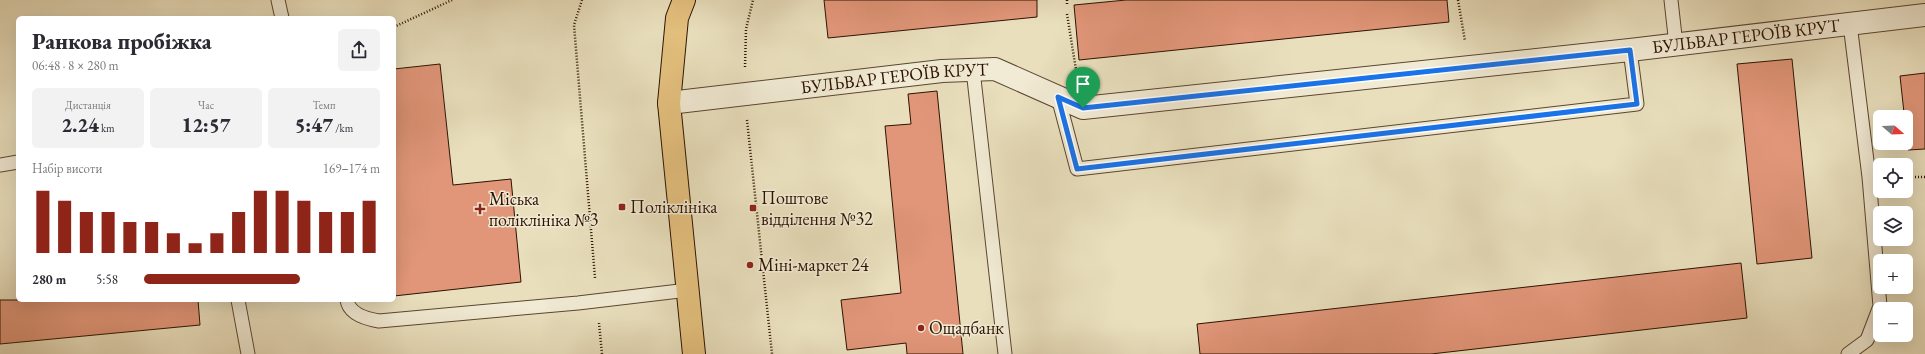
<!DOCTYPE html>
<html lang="uk">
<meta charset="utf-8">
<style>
body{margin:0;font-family:"EB Garamond",serif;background:#f2f2f3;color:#2b2b33;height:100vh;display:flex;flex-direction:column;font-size:15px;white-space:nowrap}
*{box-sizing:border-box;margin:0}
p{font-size:13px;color:#7c7c81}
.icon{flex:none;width:22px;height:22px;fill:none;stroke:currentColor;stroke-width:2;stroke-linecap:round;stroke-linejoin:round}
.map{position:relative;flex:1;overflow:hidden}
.drawer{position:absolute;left:16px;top:16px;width:380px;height:286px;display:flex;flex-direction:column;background:#fff;border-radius:6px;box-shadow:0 4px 16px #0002}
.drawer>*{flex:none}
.needle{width:26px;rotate:109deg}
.buttons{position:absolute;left:1873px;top:110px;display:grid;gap:8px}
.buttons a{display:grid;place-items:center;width:40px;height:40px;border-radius:6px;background:#fff;box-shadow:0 4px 16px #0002;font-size:20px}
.pin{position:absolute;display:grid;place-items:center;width:34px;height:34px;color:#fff;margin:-41px -17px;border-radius:50% 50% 50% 0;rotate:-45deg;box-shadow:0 0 4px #0007}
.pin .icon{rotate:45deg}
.round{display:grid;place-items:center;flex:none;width:42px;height:42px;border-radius:6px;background:#f2f2f3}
.overview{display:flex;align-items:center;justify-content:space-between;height:68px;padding:0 16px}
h1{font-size:22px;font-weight:800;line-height:30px}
.stats{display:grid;grid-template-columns:repeat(3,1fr);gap:6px;height:68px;padding:4px 16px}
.stats div{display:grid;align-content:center;border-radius:6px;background:#f2f2f3;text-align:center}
.stats b{font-size:20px;font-weight:800}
.stats small{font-size:11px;font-weight:400}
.stats p{font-size:11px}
.chart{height:112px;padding:8px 16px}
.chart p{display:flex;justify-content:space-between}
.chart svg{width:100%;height:72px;margin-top:4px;stroke:#8f2418;stroke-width:6}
ul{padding:0 16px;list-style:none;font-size:13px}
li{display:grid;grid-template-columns:64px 48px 1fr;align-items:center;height:30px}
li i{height:10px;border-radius:5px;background:#8f2418}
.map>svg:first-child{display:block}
</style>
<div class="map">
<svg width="1925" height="354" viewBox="0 0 1925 354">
<rect width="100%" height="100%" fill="#e9dfbd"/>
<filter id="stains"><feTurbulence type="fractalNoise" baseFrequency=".005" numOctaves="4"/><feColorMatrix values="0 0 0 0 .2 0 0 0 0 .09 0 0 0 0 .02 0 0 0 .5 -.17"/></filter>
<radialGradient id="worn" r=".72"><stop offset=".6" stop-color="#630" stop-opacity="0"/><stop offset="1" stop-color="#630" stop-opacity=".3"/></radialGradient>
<g fill="#e19679" stroke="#2c1300">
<path d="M824,0H1037V17L828,38Z"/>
<path d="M1126,0H1447L1449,22L1079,60L1074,5Z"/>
<path d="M1792,59L1812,258L1757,264L1737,64Z"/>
<path d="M440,64L453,185L511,179L521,282L394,296V69Z"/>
<path d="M1925,73V149L1908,150L1900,76Z"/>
<path d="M937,91L963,354H907L906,343L847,350L841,300L901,293L885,126L911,124L908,94Z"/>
<path d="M1741,263L1747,318L1431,354H1200L1197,324Z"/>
<path d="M0,300H198L200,325L0,344Z"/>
</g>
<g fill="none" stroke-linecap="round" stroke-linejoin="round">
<g stroke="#5b462f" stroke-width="15">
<g id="lane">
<path d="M278,0L282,18"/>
<path d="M1671,0L1676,45"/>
<path d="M973,70L1005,354"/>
<path d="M1058,97L1077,169L1637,104L1630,50"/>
<path d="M0,165L18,162"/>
<path d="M238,300L248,354"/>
<path d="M347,300C349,314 367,319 379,321L578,303L688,290"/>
<path d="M1848,354L1867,340L1880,306L1869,177L1850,24"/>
</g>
</g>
<g stroke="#5b462f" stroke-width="24">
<g id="street">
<path id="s1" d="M669,103L942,71L995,69L1083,108L1630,50L1925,15"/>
</g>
</g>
<g stroke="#2c1300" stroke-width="24">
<path id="primary" d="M684,0L677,18L669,103L694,354"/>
</g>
<g stroke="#2c1300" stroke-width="2.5" stroke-dasharray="1 2" stroke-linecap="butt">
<path d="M582,0L574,25L595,278"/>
<path d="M1067,0V6"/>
<path d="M1458,0L1465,41"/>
<path d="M1067,14L1077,76"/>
<path d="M394,27L452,0"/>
<path d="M745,67L746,29L753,0"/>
<path d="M747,120L772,354"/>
<path d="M1906,177H1925"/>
<path d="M599,323L602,354"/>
</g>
<use href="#lane" stroke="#f1ead4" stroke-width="13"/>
<use href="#street" stroke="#f1ead4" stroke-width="22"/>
<use href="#primary" stroke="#e4c07e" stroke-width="22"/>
</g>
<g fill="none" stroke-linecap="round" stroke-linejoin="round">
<g stroke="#fff" stroke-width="8">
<path id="route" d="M1630,50L1637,104L1077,169L1058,97L1083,108Z"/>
</g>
<use href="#route" stroke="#1a73e8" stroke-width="5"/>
</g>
<g fill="#8f2418" stroke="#f1ead4" stroke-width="1.5">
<rect x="618" y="203" width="8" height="8" rx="2"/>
<rect x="749" y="204" width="8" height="8" rx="2"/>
<path d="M478 203h4v4h4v4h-4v4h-4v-4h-4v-4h4z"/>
<circle cx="750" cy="265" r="4"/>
<circle cx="921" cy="328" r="4"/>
</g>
<g text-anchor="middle" stroke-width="3" stroke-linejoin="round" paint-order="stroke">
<g font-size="18" fill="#2c1300" stroke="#f1ead4">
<text dy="6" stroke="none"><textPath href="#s1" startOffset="1091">БУЛЬВАР ГЕРОЇВ КРУТ</textPath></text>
<text dy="6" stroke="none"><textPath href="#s1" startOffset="227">БУЛЬВАР ГЕРОЇВ КРУТ</textPath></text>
</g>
<g font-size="18" fill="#2c1300" stroke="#f1ead4" text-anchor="start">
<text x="761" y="204">Поштове<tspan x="761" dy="21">відділення №32</tspan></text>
<text x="489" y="205">Міська<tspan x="489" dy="21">поліклініка №3</tspan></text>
<text x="630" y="213">Поліклініка</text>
<text x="758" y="271">Міні-маркет 24</text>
<text x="929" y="334">Ощадбанк</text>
</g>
</g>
<rect width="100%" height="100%" filter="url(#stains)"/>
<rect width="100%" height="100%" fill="url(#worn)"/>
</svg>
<div class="buttons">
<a><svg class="needle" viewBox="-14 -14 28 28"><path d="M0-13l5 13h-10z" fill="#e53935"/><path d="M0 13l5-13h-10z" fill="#7c7c81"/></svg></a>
<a><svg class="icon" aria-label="locate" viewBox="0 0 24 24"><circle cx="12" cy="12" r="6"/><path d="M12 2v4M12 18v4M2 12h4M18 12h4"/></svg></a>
<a><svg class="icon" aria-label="layers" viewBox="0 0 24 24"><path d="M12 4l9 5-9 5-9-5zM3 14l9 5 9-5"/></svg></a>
<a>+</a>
<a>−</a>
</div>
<div class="pin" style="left:1083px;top:108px;background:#1e9e55"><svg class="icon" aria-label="arrive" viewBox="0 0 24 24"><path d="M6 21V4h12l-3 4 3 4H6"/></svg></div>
<section class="drawer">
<div class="overview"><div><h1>Ранкова пробіжка</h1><p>06:48 · 8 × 280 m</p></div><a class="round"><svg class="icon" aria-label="share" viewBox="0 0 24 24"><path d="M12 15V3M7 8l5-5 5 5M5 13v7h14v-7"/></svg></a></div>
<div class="stats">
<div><p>Дистанція</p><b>2.24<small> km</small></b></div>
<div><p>Час</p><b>12:57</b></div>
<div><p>Темп</p><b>5:47<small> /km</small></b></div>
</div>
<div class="chart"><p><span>Набір висоти</span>169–174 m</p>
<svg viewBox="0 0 160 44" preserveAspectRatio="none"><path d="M5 44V6M15 44V12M25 44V19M35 44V19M45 44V25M55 44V25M65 44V32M75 44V38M85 44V32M95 44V19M105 44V6M115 44V6M125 44V12M135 44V19M145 44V19M155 44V12"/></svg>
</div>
<ul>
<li><b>280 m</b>5:58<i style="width:66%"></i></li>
</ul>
</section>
</div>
